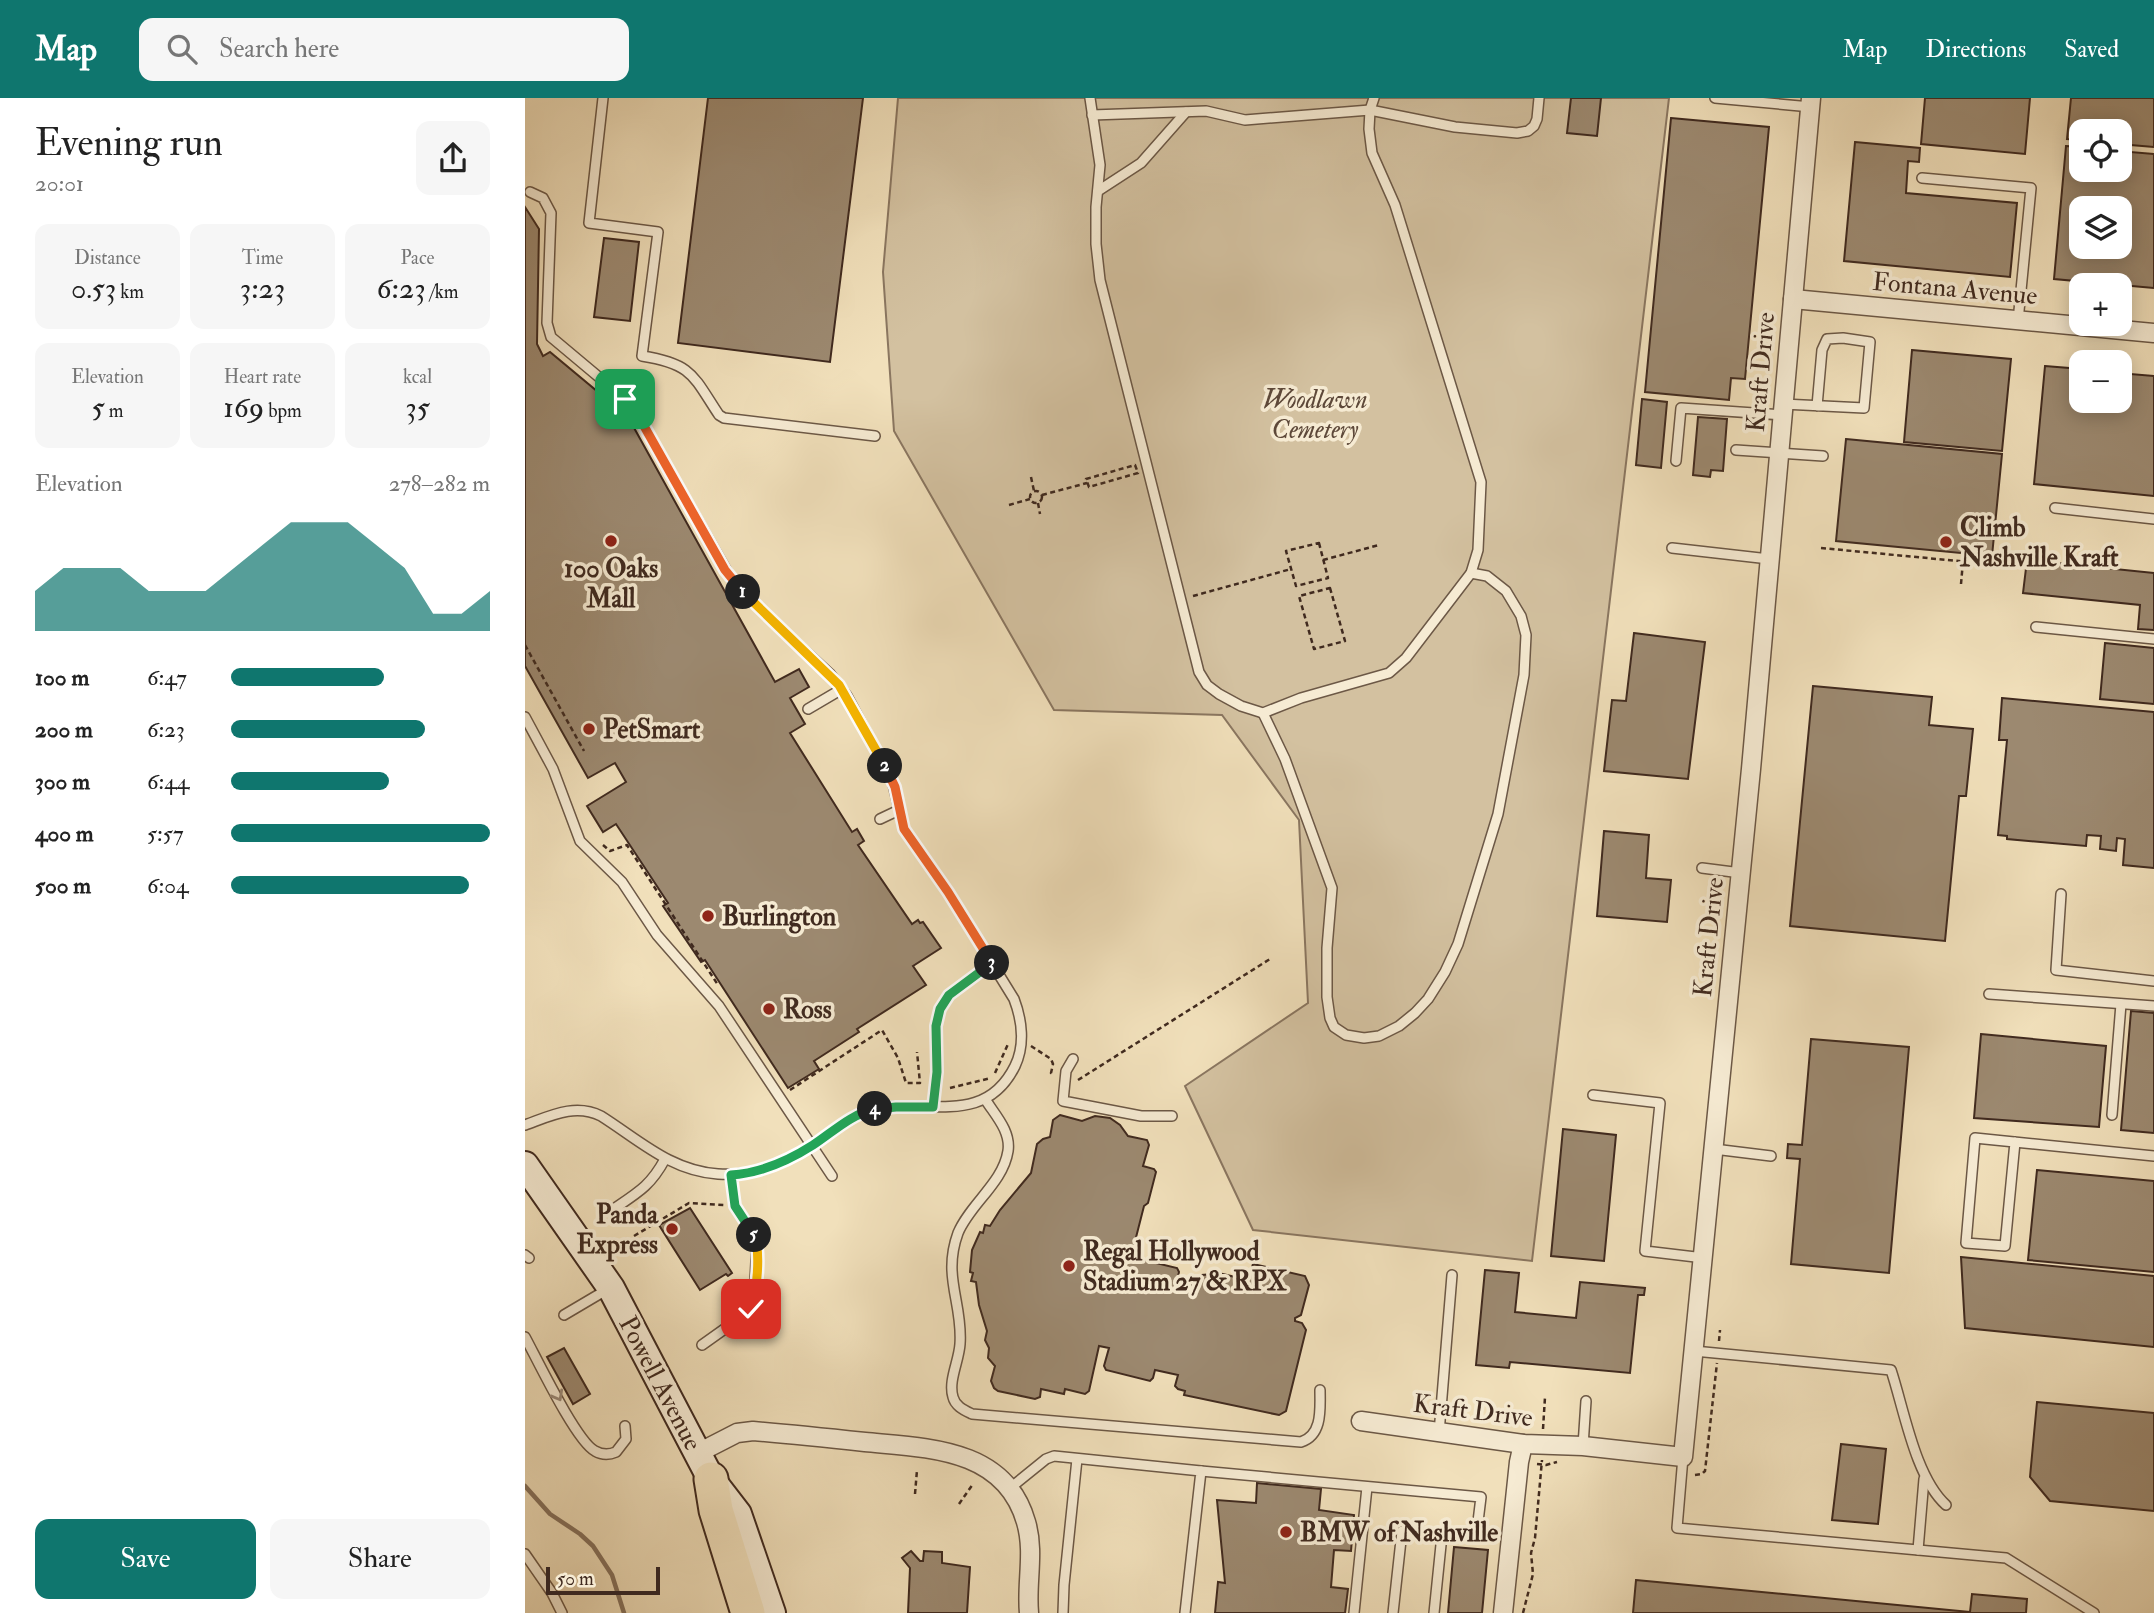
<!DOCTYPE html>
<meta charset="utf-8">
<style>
body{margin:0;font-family:"IM FELL Double Pica",serif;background:#f6f6f6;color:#222;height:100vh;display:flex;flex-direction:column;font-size:26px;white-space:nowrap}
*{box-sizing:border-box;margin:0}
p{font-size:23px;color:#767676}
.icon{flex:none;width:38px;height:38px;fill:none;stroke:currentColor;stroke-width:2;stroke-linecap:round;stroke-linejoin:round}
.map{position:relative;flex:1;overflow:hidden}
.side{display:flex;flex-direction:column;background:#fff;width:525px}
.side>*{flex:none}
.fabs{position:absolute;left:1544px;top:21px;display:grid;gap:14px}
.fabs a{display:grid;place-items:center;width:63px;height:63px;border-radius:14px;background:#fff;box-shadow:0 4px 18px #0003;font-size:35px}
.scale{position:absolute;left:21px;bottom:18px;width:114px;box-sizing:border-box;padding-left:7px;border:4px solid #402a1f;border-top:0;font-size:19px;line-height:24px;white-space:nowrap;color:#402a1f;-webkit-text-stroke:5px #f6ebd3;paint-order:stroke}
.pin{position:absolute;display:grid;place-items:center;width:60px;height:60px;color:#fff;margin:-30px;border-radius:14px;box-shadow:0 4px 10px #0006}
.km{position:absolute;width:35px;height:35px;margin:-18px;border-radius:50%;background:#222;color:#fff;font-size:19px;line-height:35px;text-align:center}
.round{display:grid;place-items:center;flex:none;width:74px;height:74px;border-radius:14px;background:#f6f6f6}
.overview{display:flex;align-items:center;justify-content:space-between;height:119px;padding:0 35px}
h1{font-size:38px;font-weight:600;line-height:52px}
.metrics{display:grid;grid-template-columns:repeat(3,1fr);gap:10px;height:119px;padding:7px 35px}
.metrics div{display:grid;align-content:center;border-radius:14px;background:#f6f6f6;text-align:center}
.metrics b{font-size:30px;font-weight:600}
.metrics small{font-size:19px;font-weight:400}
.metrics p{font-size:19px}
.chart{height:196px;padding:14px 35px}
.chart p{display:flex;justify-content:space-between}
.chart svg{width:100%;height:126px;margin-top:7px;fill:#0f766e;opacity:.7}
.button{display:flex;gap:14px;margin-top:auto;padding:14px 35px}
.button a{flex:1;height:80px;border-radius:14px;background:#0f766e;color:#fff;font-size:28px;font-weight:600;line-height:80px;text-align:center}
.button a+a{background:#f6f6f6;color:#222}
ul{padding:0 35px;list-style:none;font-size:23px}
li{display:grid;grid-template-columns:112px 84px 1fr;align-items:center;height:52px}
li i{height:18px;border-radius:9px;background:#0f766e}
header{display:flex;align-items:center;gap:42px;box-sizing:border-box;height:98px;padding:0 35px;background:#0f766e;color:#fff}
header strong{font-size:33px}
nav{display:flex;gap:38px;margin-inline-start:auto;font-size:24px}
.search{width:490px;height:63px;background:#f6f6f6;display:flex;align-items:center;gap:18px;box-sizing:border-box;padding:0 24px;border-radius:14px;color:#767676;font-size:26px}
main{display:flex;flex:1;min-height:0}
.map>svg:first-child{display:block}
</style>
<header>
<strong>Map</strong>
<div class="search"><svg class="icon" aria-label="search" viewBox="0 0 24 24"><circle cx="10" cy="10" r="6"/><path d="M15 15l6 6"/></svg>Search here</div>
<nav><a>Map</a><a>Directions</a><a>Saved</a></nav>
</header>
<main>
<section class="side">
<div class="overview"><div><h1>Evening run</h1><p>20:01</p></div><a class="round"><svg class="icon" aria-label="share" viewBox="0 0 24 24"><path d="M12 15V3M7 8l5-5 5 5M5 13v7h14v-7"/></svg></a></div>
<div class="metrics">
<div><p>Distance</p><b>0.53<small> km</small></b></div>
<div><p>Time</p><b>3:23</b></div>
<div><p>Pace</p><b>6:23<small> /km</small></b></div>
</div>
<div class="metrics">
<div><p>Elevation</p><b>5<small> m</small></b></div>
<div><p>Heart rate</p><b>169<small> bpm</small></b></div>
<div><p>kcal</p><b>35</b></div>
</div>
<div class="chart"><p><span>Elevation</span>278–282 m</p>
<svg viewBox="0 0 160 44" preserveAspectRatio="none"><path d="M0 44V30L10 22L20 22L30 22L40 30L50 30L60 30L70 22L80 14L90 6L100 6L110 6L120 14L130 22L140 38L150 38L160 30V44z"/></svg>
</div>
<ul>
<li><b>100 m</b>6:47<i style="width:59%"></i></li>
<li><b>200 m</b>6:23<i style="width:75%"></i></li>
<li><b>300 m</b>6:44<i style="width:61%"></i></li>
<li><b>400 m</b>5:57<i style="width:100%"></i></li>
<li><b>500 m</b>6:04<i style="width:92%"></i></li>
</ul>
<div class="button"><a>Save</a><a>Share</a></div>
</section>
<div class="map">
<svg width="1629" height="1515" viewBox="0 0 1629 1515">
<rect width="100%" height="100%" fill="#f1e0bb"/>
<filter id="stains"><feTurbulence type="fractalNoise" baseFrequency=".00286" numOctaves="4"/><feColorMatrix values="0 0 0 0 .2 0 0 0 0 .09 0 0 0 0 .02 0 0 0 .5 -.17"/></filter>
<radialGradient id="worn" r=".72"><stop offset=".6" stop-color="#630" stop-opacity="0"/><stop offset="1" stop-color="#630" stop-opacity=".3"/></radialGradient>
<path fill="#d3c1a0" stroke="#8a7660" stroke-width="2" d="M373,0H1144L1007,1163L728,1132L660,988L783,905L774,722L697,617L529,612L369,333L358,174Z"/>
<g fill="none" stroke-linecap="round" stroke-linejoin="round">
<path stroke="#86725d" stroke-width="4.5" d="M0,1388L25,1416L55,1436L68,1448L87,1477L99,1515"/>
</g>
<g fill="#9c8970" stroke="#402a1f" stroke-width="2" fill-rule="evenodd">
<path d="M183,0H338L305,264L153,245Z"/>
<path d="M1046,0H1076L1072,38L1042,35Z"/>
<path d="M1400,0H1505L1500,56L1396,46Z"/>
<path d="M1546,0H1629V49L1594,46V33H1556V42L1542,41Z"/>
<path d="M1146,20L1244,29L1220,281L1206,280L1204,302L1120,294Z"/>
<path d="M1330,44L1395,50L1394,64L1383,63L1381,95L1492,105L1485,179L1319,163Z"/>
<path d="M1541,48L1556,49V72H1594V53L1629,56V190L1529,181ZM1556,110H1594V149H1556Z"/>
<path d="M0,109L14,131L12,246L18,258L25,254L103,319L250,584L274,571L284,589L265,600L280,626L265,635L327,734L332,731L339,743L333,747L387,826L393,822L395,825L398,824L416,850L388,868L401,887L332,931L334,934L289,963L294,971L263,990L180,862L176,864L138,808L143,805L91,726L78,734L62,708L101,684L90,665L63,680L0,568Z"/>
<path d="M79,140L114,144L105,223L69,219Z"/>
<path d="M1387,252L1486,261L1477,353L1379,344Z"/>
<path d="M1520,268L1556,271V303H1594V275L1629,278V398L1509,386Z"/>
<path d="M1117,301L1142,304L1136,370L1111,367Z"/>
<path d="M1173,319L1202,321L1198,373L1186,372L1185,379L1168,377Z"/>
<path d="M1321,341L1477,356L1467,458L1311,443Z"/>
<path d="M1502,462L1629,475V532L1613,531L1615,507L1498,495Z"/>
<path d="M1109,535L1180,544L1163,681L1079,673L1087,602L1101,603Z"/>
<path d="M1580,545L1629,550V606L1575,601Z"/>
<path d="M1288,588L1407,599L1404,627L1448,631L1441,698H1434L1420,843L1265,828Z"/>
<path d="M1477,600L1629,614V770L1598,767L1600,741L1592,740L1591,753L1575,751L1576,738L1562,737L1561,748L1482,741V738L1473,737L1482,642H1474Z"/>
<path d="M1079,733L1124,737L1121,780L1146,782L1142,824L1072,818Z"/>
<path d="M1606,913L1629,915V1035L1596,1032Z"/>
<path d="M1456,936L1581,948L1574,1029L1449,1020Z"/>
<path d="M1286,941L1384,949L1364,1175L1266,1166L1275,1061L1262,1060L1263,1046L1277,1047Z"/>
<path d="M535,1017L557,1023L570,1018L585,1020L595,1027L603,1038L622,1042L624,1047L618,1068L629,1071L631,1074L623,1105L619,1108L606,1159L652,1170L654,1174L652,1183L674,1188L677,1177L688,1176L689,1174L723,1182L728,1166L780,1178L784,1187L776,1217L770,1220V1223L777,1225L781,1232L761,1313L754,1317L659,1297L660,1293L653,1291L650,1288L653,1277L630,1272L628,1280L625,1283L581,1272L579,1268L584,1250L574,1248L564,1293L560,1296L540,1291L539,1296L516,1291L515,1299L510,1301L473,1293L469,1290L466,1283L470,1268L463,1260L464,1250L460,1242L462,1233L454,1207L451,1184L446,1183L448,1175L445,1174L447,1152L455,1134L458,1135L460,1127L465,1128L475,1112L506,1075L512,1046L518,1041L525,1039L528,1022Z"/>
<path d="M1038,1031L1091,1037L1079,1163L1026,1158Z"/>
<path d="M1512,1072L1629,1083V1174L1503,1162Z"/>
<path d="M165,1110L207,1175L203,1178L201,1176L175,1192L134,1127Z"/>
<path d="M1436,1159L1629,1178V1249L1440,1230Z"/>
<path d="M960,1172L994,1175L990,1214L1051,1220L1055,1184L1120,1190L1119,1197H1113L1105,1275L985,1264L984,1270L951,1267Z"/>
<path d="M39,1250L65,1296L48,1306L22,1259Z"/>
<path d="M1512,1304L1629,1315V1413L1525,1403L1505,1379Z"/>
<path d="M1316,1346L1361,1351L1353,1426L1307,1422Z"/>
<path d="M732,1385L796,1391L794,1412L829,1417L826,1453L809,1452L806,1489L823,1491L820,1515H690L693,1484L700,1485L692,1402L731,1405Z"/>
<path d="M929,1449L963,1452L957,1515H923Z"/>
<path d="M386,1453L395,1463H398L399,1453L417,1454V1465L445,1469L442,1515H383L385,1470L377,1460Z"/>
<path d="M1111,1482L1445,1514L1447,1496L1502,1501L1501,1515H1108Z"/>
</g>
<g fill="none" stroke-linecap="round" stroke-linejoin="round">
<g stroke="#6c5846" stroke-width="12">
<g id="service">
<path d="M78,0L64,125L133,134L117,258C168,266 168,278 194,317L199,320L350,338"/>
<path d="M565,0L575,67L571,109V146L575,182L674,574L682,587L694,596L716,608L738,615L776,600L864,575L881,560L946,475L953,452L956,384L870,107L847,55L844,31L845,12L849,0"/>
<path d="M1190,0L1286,9"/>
<path d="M567,17L681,13L720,22L845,12L930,29L992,35L1003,33L1009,28L1012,21L1014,0"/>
<path d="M1397,80L1506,90L1493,223"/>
<path d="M573,93L616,65L661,14"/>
<path d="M1258,306L1339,310L1345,244L1318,240L1302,241L1297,252L1292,308"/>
<path d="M1211,352L1298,358"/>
<path d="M1151,363L1156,310L1257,317"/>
<path d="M1530,410L1629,421"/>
<path d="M1147,450L1244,461"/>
<path d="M1511,529L1629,541"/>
<path d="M283,611L317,591"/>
<path d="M738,615L760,661L807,790L802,850V899L805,920L809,929L821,937L839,940L854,938L874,928L890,915L903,901L920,874L933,846L973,716L999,577L1001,537L996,518L981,493L962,478L946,475"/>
<path d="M0,619L28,671L55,743L97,784L132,837L194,908L307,1078"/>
<path d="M355,721L374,712"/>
<path d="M1177,770L1216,775"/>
<path d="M1536,796L1531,872L1629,883"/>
<path d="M1464,896L1629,908"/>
<path d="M548,961L541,973L538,1003L616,1018H647"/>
<path d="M1068,997L1135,1005L1120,1153L1179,1160"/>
<path d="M460,1001C470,1017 486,1033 483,1053C478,1085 445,1106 433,1135C417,1179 438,1205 435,1246C434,1263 423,1283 428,1299C430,1308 439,1312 447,1316L776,1344C798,1337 795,1310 795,1292"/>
<path d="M408,1009L412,974L411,928L415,911L424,897L467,865"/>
<path d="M1587,1017L1596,906"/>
<path d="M0,1027C25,1018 50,1005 76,1018C114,1042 146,1073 193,1076C232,1079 265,1063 296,1041C309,1032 322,1021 337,1015C390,994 457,1035 490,968C500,947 497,922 489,901L423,794L379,731L367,682L322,598L305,576L259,534L207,482L106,306L26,239L22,225L26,115L18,100L5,94"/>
<path d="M1490,1044L1480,1148L1441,1145L1450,1040L1629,1058"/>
<path d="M1189,1051L1246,1058"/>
<path d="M90,1110C114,1094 126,1087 140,1061"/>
<path d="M0,1157L4,1160"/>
<path d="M39,1217L83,1191"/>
<path d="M0,1239C12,1261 51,1343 70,1353C77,1357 84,1357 91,1354L101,1341L100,1328"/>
<path d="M177,1247L222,1215L229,1202L232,1145L226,1131L210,1108L206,1077"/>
<path d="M1169,1253L1366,1272C1379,1311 1390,1379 1421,1407"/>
<path d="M914,1335L927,1177"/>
<path d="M1058,1348L1061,1303"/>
<path d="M1158,1359L1152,1430L1481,1460L1569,1515"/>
<path d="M676,1373L956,1399L951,1440L917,1437"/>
<path d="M484,1391L521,1361L529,1358L676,1373L660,1515"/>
<path d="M1393,1452L1399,1381"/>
<path d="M0,1456L27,1495L37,1515"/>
<path d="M538,1515L539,1487L552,1361"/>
<path d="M829,1515L842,1389"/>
<path d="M868,1515L877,1433L917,1437L909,1515"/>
</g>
</g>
<g stroke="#6c5846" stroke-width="21">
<g id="minor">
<path d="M1268,201L1629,235"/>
<path d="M836,1323L998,1346L1058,1348L1158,1359L1226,671L1286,0"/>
<path d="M173,1355L212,1335L228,1333C265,1336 303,1340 340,1344C403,1350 480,1350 501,1424C510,1454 501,1485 504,1515"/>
<path d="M978,1515L994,1364L998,1346"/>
</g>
</g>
<g stroke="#402a1f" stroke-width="30">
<path id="secondary" d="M0,1067L86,1190L186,1381L213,1416L247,1515"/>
</g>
<g stroke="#402a1f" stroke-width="37">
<path id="motorway" d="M186,1381L191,1412L223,1515"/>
</g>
<g stroke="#402a1f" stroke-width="2.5" stroke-dasharray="5 3.5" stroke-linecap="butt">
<path d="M610,367L613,375L564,389L561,381Z"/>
<path d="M506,379L509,393"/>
<circle cx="511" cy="399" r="6"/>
<path d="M517,397L562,385"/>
<path d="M513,405L515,416"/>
<path d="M484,407L505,401"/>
<path d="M794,445L803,480L771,488L761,453Z"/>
<path d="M1296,450L1465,466"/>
<path d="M798,462L854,447"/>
<path d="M1436,486L1438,463"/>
<path d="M805,490L820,543L789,551L774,498Z"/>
<path d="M668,498L766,471"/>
<path d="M0,547L59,653"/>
<path d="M78,747L85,753L102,747L193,887"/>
<path d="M506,948L526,961L528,966L526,975L529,976"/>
<path d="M470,975L483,946"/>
<path d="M553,982L745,861"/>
<path d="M425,990L466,980"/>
<path d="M265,992L357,932L373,960L381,985H395L392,954"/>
<path d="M109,1138L164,1105L199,1107"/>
<path d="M1194,1243L1195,1232"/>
<path d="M1018,1331L1020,1299"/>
<path d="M1012,1366L1021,1367L1032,1364"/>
<path d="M1170,1377L1177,1376L1180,1373L1192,1265"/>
<path d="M390,1396L392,1372"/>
<path d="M434,1406L448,1386"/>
<path d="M998,1515L1008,1476L1006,1455L1010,1440L1017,1362"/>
</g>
<use href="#service" stroke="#f6ebd3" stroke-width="9"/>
<use href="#minor" stroke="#f6ebd3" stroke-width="18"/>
<use href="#secondary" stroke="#f6ebd3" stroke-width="26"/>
<use href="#motorway" stroke="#f1e0bb" stroke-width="33"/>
</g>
<defs><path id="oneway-chevron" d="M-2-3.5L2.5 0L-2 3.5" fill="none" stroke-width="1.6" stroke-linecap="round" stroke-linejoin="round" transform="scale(1.75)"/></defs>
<use stroke="#9b8a79" href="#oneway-chevron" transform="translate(33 1298) rotate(61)"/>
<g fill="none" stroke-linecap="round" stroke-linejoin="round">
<g stroke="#fff" stroke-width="14">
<path id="split-1" d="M100,301L110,312L200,472L218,494"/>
</g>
<g stroke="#fff" stroke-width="14">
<path id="split-2" d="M218,494L314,587L360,668"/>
</g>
<g stroke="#fff" stroke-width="14">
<path id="split-3" d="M360,668L370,689L379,731L423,794L467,865"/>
</g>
<g stroke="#fff" stroke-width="14">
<path id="split-4" d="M350,1011L371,1009H408L412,974L411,928L415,911L424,897L467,865"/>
</g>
<g stroke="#fff" stroke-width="14">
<path id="split-5" d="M229,1137L210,1108L206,1077C236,1075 263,1063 288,1047C308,1034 326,1016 350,1011"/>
</g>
<g stroke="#fff" stroke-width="14">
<path id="split-6" d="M226,1211C232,1194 236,1154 229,1137"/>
</g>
<use href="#split-1" stroke="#f0652b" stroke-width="9"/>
<use href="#split-2" stroke="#f5b400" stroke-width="9"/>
<use href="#split-3" stroke="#f0652b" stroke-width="9"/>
<use href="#split-4" stroke="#22a559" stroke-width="9"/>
<use href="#split-5" stroke="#22a559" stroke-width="9"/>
<use href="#split-6" stroke="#f5b400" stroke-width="9"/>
</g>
<g fill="#8f2418" stroke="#f6ebd3" stroke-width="2.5">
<circle cx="86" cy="443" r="7"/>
<circle cx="1421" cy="444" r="7"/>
<circle cx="64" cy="631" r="7"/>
<circle cx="183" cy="818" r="7"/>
<circle cx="244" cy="911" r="7"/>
<circle cx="147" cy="1131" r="7"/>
<circle cx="544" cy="1168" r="7"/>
<circle cx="761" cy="1434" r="7"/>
</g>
<g text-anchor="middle" stroke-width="7" stroke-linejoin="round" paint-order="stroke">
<g font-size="26" fill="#402a1f" stroke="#f6ebd3">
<text transform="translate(1430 190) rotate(5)" y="9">Fontana Avenue</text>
<text transform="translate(1235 274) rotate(-85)" y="9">Kraft Drive</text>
<text transform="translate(1183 839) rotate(-84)" y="9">Kraft Drive</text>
<text transform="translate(136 1285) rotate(62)" y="9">Powell Avenue</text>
<text transform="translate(948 1312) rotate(7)" y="9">Kraft Drive</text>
</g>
<g font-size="26" font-style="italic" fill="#5d4839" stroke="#f6ebd3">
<text x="790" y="310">Woodlawn<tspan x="790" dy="30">Cemetery</tspan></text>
</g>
<g font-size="26" font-weight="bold" fill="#402a1f" stroke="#f6ebd3" text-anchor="start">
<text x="1435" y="438">Climb<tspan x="1435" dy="30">Nashville Kraft</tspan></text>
<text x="86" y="479" text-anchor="middle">100 Oaks<tspan x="86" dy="30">Mall</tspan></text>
<text x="78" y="640">PetSmart</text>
<text x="197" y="827">Burlington</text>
<text x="258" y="920">Ross</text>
<text x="133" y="1125" text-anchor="end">Panda<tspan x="133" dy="30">Express</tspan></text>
<text x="558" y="1162">Regal Hollywood<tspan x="558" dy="30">Stadium 27 &amp; RPX</tspan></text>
<text x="775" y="1443">BMW of Nashville</text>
</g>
</g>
<rect width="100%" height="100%" filter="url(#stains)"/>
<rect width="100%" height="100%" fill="url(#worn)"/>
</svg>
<div class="fabs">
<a><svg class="icon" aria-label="locate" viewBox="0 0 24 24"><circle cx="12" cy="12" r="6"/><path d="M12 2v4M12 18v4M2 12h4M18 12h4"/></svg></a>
<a><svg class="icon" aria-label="layers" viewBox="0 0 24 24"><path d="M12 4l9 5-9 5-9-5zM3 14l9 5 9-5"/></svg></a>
<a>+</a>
<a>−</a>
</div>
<div class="scale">50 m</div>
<div class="pin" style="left:100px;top:301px;background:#1e9e55"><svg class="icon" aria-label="arrive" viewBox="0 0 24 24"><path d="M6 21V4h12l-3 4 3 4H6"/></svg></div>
<div class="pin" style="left:226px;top:1211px;background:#d93025"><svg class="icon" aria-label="check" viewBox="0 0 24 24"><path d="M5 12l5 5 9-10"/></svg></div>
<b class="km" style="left:218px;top:494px">1</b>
<b class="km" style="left:360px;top:668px">2</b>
<b class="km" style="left:467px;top:865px">3</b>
<b class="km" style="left:350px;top:1011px">4</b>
<b class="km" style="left:229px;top:1137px">5</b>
</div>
</main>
